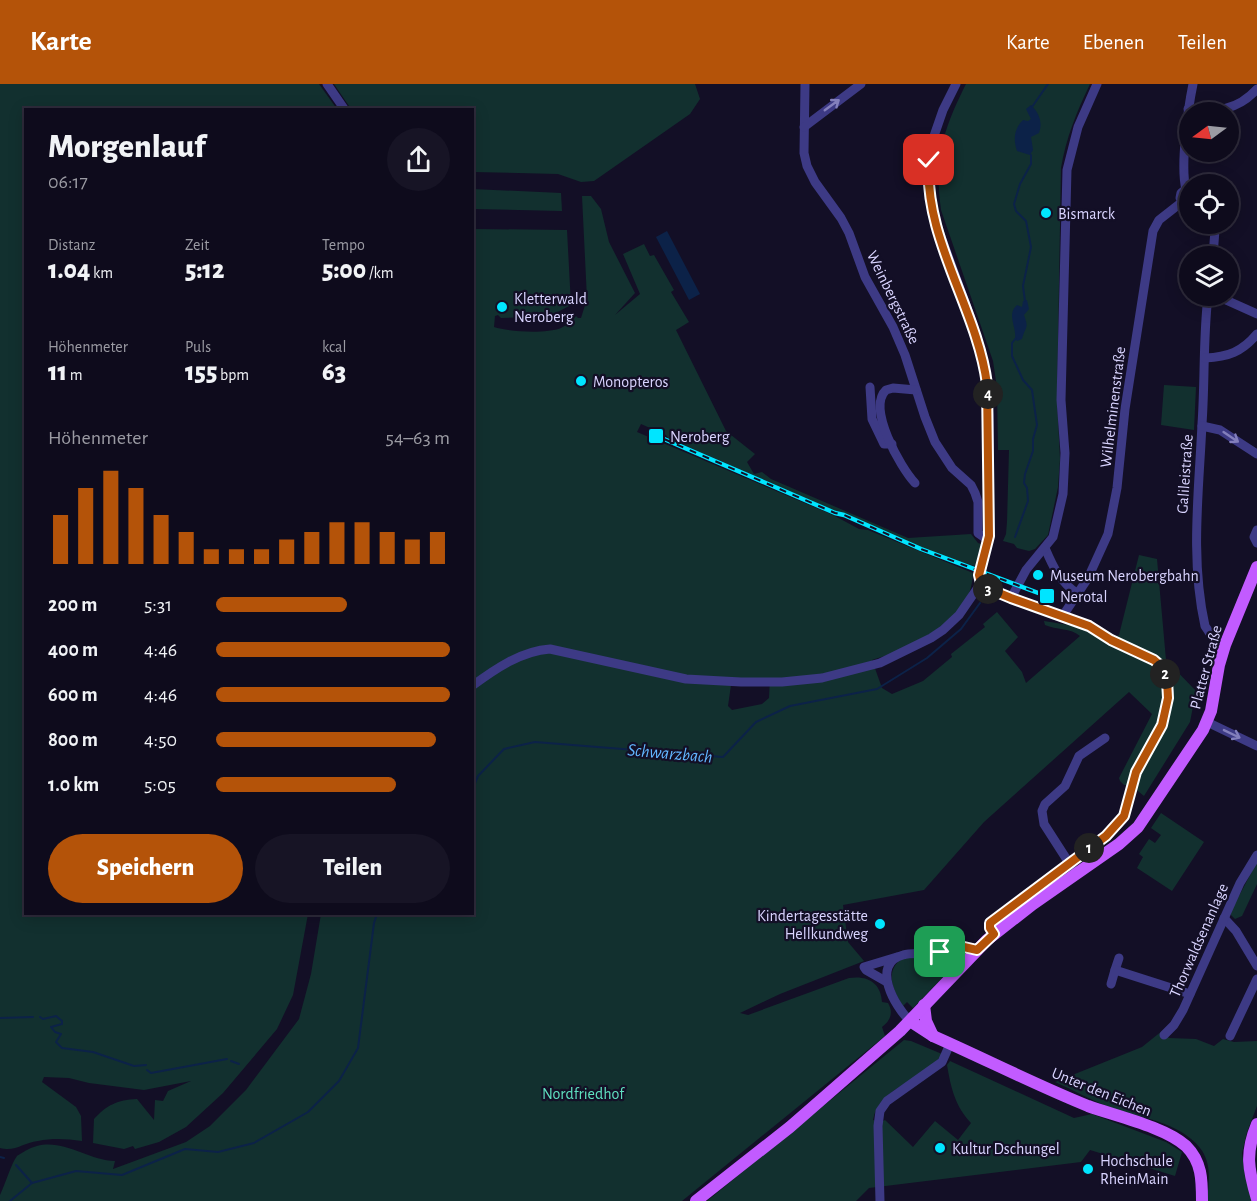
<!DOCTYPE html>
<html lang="de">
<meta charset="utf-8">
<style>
body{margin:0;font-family:"Alegreya Sans",sans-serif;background:#171425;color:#f1f3f6;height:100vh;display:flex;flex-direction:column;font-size:22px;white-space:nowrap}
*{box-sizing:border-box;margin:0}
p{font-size:20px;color:#9b9ba3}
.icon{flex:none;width:33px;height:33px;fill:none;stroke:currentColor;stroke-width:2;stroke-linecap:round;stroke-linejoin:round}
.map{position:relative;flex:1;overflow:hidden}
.details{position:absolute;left:24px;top:24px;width:450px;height:807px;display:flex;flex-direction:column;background:#0e0b1c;border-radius:0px;box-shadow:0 3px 15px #0003,0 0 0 2px #2e2b3b}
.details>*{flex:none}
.needle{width:39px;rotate:255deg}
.fabs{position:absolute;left:1179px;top:18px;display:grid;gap:12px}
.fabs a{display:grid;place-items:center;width:60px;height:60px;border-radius:50%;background:#0e0b1c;box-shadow:0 3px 15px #0003,0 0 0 2px #2e2b3b;font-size:30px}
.pin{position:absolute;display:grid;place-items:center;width:51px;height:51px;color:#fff;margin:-26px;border-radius:12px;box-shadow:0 3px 9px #0006}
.km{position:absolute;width:30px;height:30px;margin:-15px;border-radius:50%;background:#222;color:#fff;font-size:16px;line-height:30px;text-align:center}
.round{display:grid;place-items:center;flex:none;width:63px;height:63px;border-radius:32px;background:#171425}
.summary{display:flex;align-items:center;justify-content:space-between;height:102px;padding:0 24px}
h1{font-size:33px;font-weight:800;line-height:45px}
.figures{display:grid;grid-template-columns:repeat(3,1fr);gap:9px;height:102px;padding:6px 24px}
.figures div{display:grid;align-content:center}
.figures b{font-size:26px;font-weight:800}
.figures small{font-size:16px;font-weight:400}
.figures p{font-size:16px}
.chart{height:168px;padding:12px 24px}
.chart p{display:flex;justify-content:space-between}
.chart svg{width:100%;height:108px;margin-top:6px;stroke:#b45309;stroke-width:6}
.primary-button{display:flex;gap:12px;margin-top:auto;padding:12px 24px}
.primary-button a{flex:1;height:69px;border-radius:36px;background:#b45309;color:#fff;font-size:24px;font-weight:800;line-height:69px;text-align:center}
.primary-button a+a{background:#171425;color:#f1f3f6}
ul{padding:0 24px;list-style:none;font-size:20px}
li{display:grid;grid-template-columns:96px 72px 1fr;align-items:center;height:45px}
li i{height:15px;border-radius:8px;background:#b45309}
header{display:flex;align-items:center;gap:36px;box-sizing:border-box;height:84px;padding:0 30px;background:#b45309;color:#fff}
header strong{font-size:28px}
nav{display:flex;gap:33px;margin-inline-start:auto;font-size:21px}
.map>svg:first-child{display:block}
</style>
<header>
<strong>Karte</strong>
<nav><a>Karte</a><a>Ebenen</a><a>Teilen</a></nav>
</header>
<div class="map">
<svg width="1257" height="1117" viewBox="0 0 1257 1117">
<rect width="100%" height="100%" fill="#130f26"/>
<g fill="#12302f" fill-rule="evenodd">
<path d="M0,0H319L337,25L26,26V830H308L293,911L277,945L223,1009L186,1043L159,1058L135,1065L133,1062L124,1065L93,1059L94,1035C107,1021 117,1016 137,1015L154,1036L155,1016L163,1017L168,1007L191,997L144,1006L89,999L69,994L44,993L42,998L76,1023L81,1032L82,1057C67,1055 53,1054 38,1057C22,1059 16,1068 0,1064Z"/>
<path d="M334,0H695L700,15L690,30L594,97L581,98L558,90L473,88L472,26L351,25Z"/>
<path d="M966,0H1090C1077,27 1066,54 1061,84L1057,316L1060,375L1058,403L1048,451L1035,465L1029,467L1017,464L1014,460L1003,457L1006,450L1007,438L1009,366H998L997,304L993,277L941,126C934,74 943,46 966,0Z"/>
<path d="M472,105L561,109L562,127L473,125Z"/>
<path d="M582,112H591L601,125L609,158L635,209L615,231L640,210L623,170L644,160L650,172L654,171L674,206L671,208L689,238L676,246L726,347L755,370L747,378L754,390L762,388L771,395L908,454L971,450L978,459L981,460L975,482C940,473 906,458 874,443C860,437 850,429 835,427L668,354L666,351L641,340L637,348L833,431L859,445L868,446L973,489C971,540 914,564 872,576L882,604L892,610L923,597L952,573L951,570L985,543L983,540L997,528L1018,553L1005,567L1022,588L1026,599L1080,552C1071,544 1056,546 1045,541L1044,537L1081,543L1157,581L1166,600L1162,634L1129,701H1124L1120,697L1119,694L1152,630L1129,608L984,738L924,806L843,821L848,858L864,877L780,910L740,929L748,931L849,894C868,891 881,899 882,918L888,919C894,929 890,937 882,943L885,952L682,1117H0V1111C5,1101 11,1080 17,1072C18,1071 24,1068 25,1067C57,1048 84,1076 115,1077L113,1085L186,1058L210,1042L246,1006L299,935L311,890L321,830H472L473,145L567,146L571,221L550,232L501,234L498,231L495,232L494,243C509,248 546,250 561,244C567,241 572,236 576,232L578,234H581L587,215ZM732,594H770L769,614L762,620L732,626L728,622Z"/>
<path d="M1164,301L1196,303L1194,346L1161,341Z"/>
<path d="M1139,471L1157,475L1166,576L1196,607L1190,638L1144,712L1133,703C1136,696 1137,688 1141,681C1147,667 1159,656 1165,642C1174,621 1177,587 1156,573C1144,564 1127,559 1114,553L1119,551Z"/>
<path d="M1161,729L1204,758L1172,807L1137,784L1143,773L1139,770L1149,755L1155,759L1161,751L1151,744Z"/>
<path d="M1257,778V800L1242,832L1235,835L1231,831V827Z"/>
<path d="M958,866L967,868L913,924L907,918L903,922C894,907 884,889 901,875Z"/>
<path d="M1162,947L1169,954L1196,955L1214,962L1223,955L1234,958L1257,957V1022L1247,1048L1242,1069L1245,1093L1253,1117H1207C1209,1099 1212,1079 1200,1064C1180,1038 1138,1033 1109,1023C1091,1016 1073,1006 1055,998L1142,963Z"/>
<path d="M904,956L911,957L942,970C925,997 879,1002 873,1036L881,1038L885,1036L913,1063L935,1037L958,1056L971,1039C955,1022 951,1004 947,981L950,977L1074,1034L1092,1030L1166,1058L1182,1068L1175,1092L1090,1066L1081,1078L869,1104L856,1117H707Z"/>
</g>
<g fill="#0c2248">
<path d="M1031,21C1039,29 1043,38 1039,49L1031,53L1033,66L1030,71L1017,67C1013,55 1014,45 1023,36L1028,37L1031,35L1026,25Z"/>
<path d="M667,147L700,210L689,216L656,153Z"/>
<path d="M1027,216L1029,225L1024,231C1029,245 1026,241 1022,255L1017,257L1015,255C1017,243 1006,230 1017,221L1022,223L1023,217Z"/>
</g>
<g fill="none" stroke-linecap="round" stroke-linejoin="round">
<g stroke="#0c2248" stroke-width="2">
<path d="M1032,23L1048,0"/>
<path d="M1025,217L1023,202L1031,163L1026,137L1016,127L1014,120L1020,100L1031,80V71"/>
<path d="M1015,453L1028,417L1027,404L1024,399L1025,390L1033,367V355L1037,341L1032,306L1023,296L1012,272V259L1016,254"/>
<path d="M472,706L478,692L504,665L535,658L723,673L756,638L790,622L877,605L927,574L961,545L980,519"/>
<path d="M40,933L43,935L56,932L62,937V940L51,943L55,948L61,950L56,958L62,964L93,968L134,982L146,981"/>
<path d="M0,934L33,933"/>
<path d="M231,977L239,980"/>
<path d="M147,986L151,989L227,975"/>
<path d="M0,1073L4,1074"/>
<path d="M16,1081L32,1099L76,1087L122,1091L185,1065L218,1068L254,1059L308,1028L339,997L358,964L374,839L377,830"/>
<path d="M10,1117L32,1099"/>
</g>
<g stroke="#3d3a85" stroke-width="9">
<path d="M327,0L345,26"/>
<path d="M805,0L804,69L807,82L815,98L841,134L849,149L865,193L893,243L905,271L925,333L935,358L952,384L971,401L975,409L978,418V449L988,456"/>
<path d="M956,0L943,26L934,52L929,79V106L936,139L973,240L986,288L989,331V447L980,487V496L987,504L1089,542L1111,556L1154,576L1166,590L1169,608L1162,641L1136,688L1124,732L1106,752L990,839V844L994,850"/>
<path d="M1188,25C1216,28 1237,27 1257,5"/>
<path d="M804,43L861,0"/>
<path d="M1186,105C1180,83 1188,24 1193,0"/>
<path d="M1186,105L1181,109L1180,114L1184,119L1190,120"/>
<path d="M1213,172L1215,146L1213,140"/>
<path d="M1208,212C1203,254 1205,297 1202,340C1199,407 1190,475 1205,542L1211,551L1225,561"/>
<path d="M1217,212L1257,230"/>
<path d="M1205,274C1228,273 1242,268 1257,250"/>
<path d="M870,303L872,335L884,360H892"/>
<path d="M1202,342L1220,346L1257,370"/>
<path d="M915,399C900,383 867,324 886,306L893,304L916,306"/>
<path d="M1257,446L1254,453L1257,459"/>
<path d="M1045,464C1053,483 1060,498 1078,510"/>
<path d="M1011,514L1026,486L1053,453L1063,410L1065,369L1061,316L1067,86L1078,43L1097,0"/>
<path d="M1062,533L1088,494L1108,450L1117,404L1125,325L1153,147L1159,136L1182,118"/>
<path d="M472,602C495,585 521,567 550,565L686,595L741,598H782L822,594L880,579L931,554L943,546L959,531L981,499"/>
<path d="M1207,638L1257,662"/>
<path d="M1071,782L1044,740L1042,727L1045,720L1065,702L1079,672L1105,654"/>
<path d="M1224,834L1236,847L1257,882"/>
<path d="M1115,886L1119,874"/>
<path d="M887,898L866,886L864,883L897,873"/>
<path d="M1111,900L1115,886L1190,910"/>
<path d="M910,937C895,923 870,880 903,871C913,868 925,871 936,869C949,866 963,859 977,866"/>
<path d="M1164,951L1174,941L1183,926L1240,799L1257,771"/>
<path d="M1230,952L1257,895"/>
<path d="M880,1117L878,1042L880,1027L887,1017L942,978L950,960"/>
</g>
<g stroke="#c25bff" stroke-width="12">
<path d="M924,921L926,937L933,952"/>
<path d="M910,937L933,952C985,975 1036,1001 1088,1022C1116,1032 1165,1043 1186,1062C1202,1078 1202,1096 1202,1117"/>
<path d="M1257,1040C1245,1069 1248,1085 1257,1115"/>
<path d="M696,1117L790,1043L900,947L987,856L1033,820L1119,760L1138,743L1203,646L1211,627L1219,581L1225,561L1257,483"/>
</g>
<g stroke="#00e5ff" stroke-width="4.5">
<path id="rail" d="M664,355L835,429L844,431L921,465L1041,510"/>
</g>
<use href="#rail" stroke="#130f26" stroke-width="2" stroke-dasharray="7" stroke-linecap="butt"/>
</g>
<defs><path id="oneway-shaft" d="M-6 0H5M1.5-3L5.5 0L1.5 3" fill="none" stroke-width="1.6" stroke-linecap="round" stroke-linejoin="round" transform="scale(1.5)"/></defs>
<g stroke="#837fbc">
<use href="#oneway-shaft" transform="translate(832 21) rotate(-36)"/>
<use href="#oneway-shaft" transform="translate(1231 353) rotate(34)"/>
<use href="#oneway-shaft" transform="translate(1232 650) rotate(26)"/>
</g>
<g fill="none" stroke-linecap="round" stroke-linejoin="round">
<g stroke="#fff" stroke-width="12">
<path id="route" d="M929,76C923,154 977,224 987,300L989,452L979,491L981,499L987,504L1011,514L1089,542L1111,556L1154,576L1162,583L1167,596L1168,614L1162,641L1136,688L1124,732L1106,752L990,839V844L994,850L977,866L964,863L940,868"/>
</g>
<use href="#route" stroke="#b45309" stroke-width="8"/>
</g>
<g fill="#00e5ff" stroke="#130f26" stroke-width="2">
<circle cx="1046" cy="129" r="6"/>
<circle cx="502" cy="223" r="6"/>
<circle cx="581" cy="297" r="6"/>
<rect x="648" y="344" width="16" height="16" rx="3"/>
<circle cx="1038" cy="491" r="6"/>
<rect x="1039" y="504" width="16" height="16" rx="3"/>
<circle cx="880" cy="840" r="6"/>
<circle cx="940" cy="1064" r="6"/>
<circle cx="1088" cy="1085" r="6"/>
</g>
<g text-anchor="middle" stroke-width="4.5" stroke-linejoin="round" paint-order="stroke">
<g font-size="16" fill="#d9d4ff" stroke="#130f26" text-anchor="start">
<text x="1058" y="135">Bismarck</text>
<text x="514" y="220">Kletterwald<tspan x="514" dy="18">Neroberg</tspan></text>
<text x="593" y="303">Monopteros</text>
<text x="670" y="358">Neroberg</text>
<text x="1050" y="497">Museum Nerobergbahn</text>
<text x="1060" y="518">Nerotal</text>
<text x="868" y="837" text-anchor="end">Kindertagesstätte<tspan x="868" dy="18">Hellkundweg</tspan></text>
<text x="952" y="1070">Kultur Dschungel</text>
<text x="1100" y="1082">Hochschule<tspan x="1100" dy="18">RheinMain</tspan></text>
</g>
<g font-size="16" fill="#d9d4ff" stroke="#130f26">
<text transform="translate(894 213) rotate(64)" y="6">Weinbergstraße</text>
<text transform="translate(1112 323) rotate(-83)" y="6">Wilhelminenstraße</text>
<text transform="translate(1184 390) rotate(-86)" y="6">Galileistraße</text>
<text transform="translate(1205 583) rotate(-75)" y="6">Platter Straße</text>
<text transform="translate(1198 856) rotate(-66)" y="6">Thorwaldsenanlage</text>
<text transform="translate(1102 1007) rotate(22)" y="6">Unter den Eichen</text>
</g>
<g font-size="16" fill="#5fe0c0" stroke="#130f26">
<text x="583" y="1015">Nordfriedhof</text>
</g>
<g font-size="18" font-style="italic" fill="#62b6ff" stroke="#130f26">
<text transform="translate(670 669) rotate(5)" y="6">Schwarzbach</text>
</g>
</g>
</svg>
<div class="fabs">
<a><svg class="needle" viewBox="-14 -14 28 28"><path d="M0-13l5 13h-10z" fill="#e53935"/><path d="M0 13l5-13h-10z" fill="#9b9ba3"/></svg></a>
<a><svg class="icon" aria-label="locate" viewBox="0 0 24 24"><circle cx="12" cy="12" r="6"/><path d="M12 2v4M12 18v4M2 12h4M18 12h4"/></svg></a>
<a><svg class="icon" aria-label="layers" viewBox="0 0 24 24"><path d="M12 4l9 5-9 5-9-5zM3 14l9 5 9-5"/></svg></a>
</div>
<div class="pin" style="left:940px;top:868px;background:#1e9e55"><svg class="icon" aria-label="arrive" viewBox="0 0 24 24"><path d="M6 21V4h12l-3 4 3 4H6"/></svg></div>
<div class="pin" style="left:929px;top:76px;background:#d93025"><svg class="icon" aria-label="check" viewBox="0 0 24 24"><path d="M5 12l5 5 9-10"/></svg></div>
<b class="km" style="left:1089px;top:764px">1</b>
<b class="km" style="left:1165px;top:590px">2</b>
<b class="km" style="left:988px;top:505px">3</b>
<b class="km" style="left:988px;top:310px">4</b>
<section class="details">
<div class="summary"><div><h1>Morgenlauf</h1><p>06:17</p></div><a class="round"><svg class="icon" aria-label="share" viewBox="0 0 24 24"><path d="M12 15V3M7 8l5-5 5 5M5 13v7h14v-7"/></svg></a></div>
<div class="figures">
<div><p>Distanz</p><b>1.04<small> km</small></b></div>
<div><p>Zeit</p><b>5:12</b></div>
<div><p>Tempo</p><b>5:00<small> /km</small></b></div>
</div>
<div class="figures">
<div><p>Höhenmeter</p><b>11<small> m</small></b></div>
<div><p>Puls</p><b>155<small> bpm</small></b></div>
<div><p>kcal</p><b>63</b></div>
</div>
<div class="chart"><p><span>Höhenmeter</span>54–63 m</p>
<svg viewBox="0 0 160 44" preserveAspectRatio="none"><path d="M5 44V24M15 44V13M25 44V6M35 44V13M45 44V24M55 44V31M65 44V38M75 44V38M85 44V38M95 44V34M105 44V31M115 44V27M125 44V27M135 44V31M145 44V34M155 44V31"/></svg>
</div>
<ul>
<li><b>200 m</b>5:31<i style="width:56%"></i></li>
<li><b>400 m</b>4:46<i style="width:100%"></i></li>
<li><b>600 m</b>4:46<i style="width:100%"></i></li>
<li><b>800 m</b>4:50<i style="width:94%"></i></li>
<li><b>1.0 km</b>5:05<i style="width:77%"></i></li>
</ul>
<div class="primary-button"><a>Speichern</a><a>Teilen</a></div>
</section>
</div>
